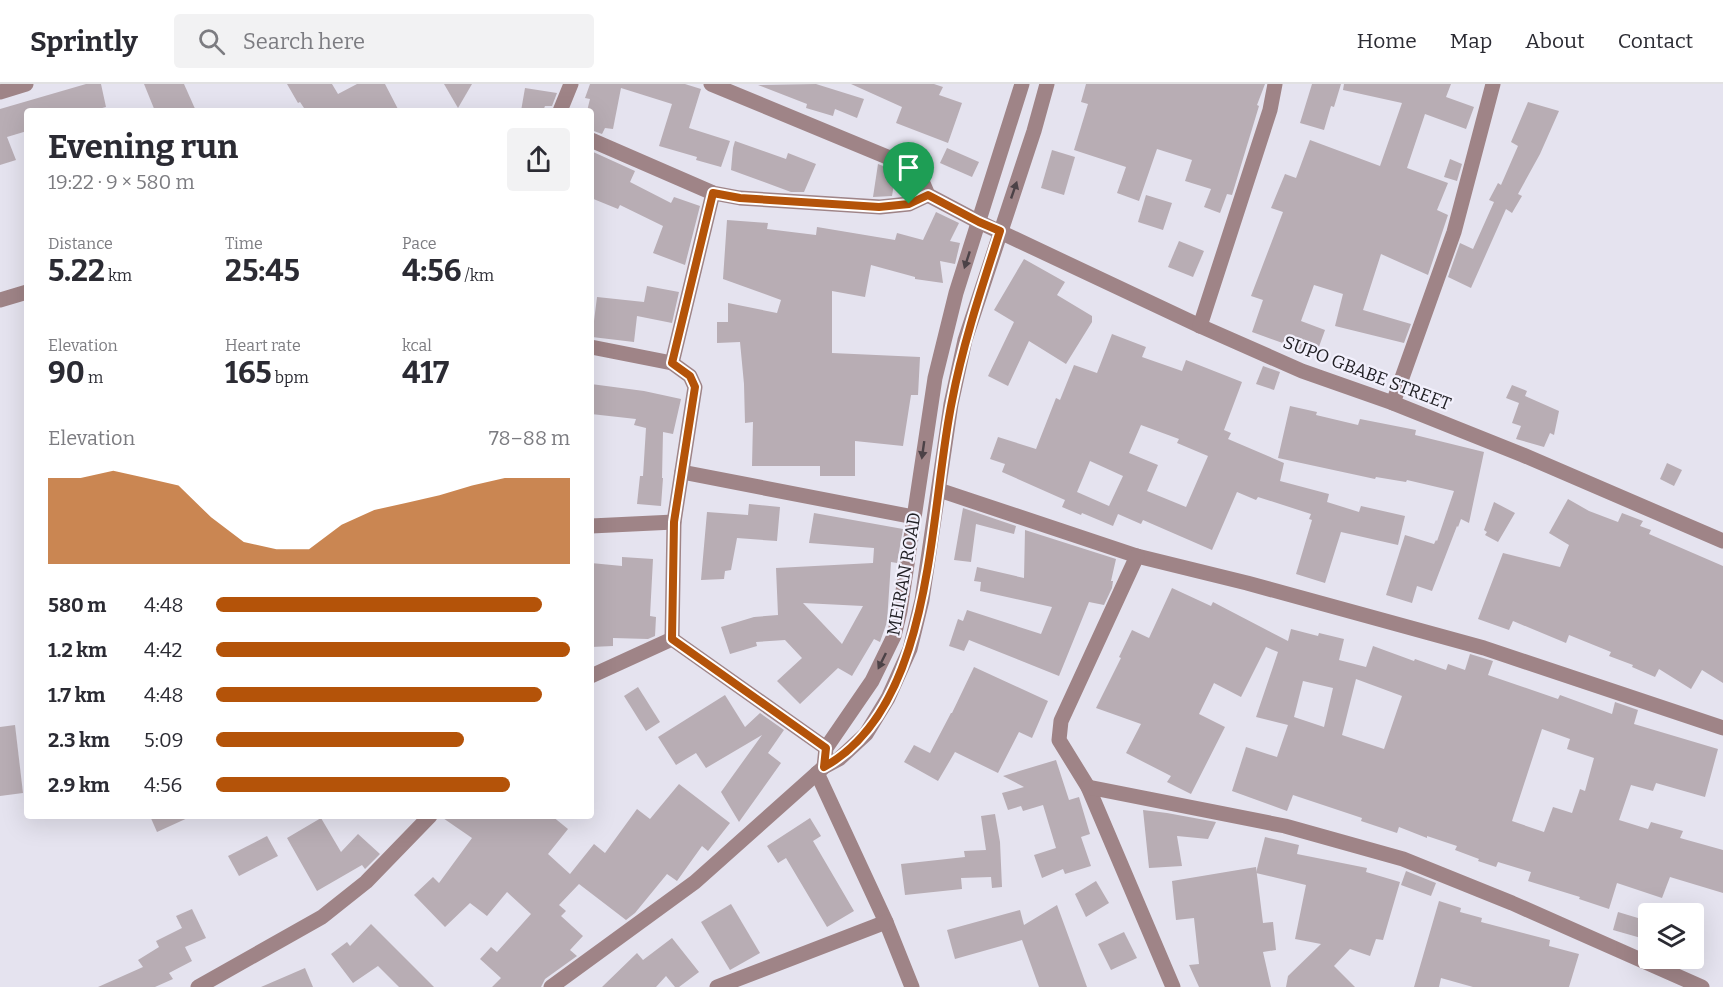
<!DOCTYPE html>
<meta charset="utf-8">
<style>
body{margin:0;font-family:Bitter,serif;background:#f2f2f3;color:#2b2b33;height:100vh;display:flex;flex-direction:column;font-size:22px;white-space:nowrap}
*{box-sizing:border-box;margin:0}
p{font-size:20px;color:#7c7c81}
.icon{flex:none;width:33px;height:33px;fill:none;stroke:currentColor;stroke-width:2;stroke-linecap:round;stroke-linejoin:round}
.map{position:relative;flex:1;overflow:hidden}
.drawer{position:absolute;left:24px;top:24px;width:570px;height:711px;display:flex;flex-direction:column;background:#fff;border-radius:6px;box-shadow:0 6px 24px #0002}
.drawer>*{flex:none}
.tools{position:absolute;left:1638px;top:819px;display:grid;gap:12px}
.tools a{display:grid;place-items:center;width:66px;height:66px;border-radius:6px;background:#fff;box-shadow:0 6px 24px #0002;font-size:30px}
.pin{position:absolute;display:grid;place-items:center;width:51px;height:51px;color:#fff;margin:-62px -26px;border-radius:50% 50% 50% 0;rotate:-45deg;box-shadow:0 0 6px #0007}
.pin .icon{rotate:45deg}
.round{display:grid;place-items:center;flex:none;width:63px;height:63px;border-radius:6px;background:#f2f2f3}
.headline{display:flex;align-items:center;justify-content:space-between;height:102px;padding:0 24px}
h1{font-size:33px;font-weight:700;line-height:45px}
.stats{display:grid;grid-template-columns:repeat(3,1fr);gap:9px;height:102px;padding:6px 24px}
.stats div{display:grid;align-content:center}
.stats b{font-size:30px;font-weight:700}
.stats small{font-size:16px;font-weight:400}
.stats p{font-size:16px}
.chart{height:168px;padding:12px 24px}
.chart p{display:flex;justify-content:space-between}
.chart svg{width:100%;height:108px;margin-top:6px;fill:#b45309;opacity:.7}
ul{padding:0 24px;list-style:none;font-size:20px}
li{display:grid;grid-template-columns:96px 72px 1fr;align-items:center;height:45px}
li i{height:15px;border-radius:8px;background:#b45309}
header{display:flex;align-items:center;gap:36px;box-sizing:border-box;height:84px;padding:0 30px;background:#fff;border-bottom:2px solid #e1e1e2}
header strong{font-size:28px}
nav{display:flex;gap:33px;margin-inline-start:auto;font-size:21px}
.search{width:420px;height:54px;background:#f2f2f3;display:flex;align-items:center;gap:15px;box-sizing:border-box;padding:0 21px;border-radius:6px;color:#7c7c81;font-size:22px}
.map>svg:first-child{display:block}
</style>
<header>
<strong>Sprintly</strong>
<div class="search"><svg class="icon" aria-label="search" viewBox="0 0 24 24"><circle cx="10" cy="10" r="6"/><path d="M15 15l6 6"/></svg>Search here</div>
<nav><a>Home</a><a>Map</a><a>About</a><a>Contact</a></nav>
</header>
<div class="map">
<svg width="1723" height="903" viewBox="0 0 1723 903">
<rect width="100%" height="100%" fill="#e5e3ef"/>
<g fill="#b8adb4" fill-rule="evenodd">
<path d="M86,0H101L106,23L91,27H27V47L7,53L16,76L0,81V25Z"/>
<path d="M144,0H184L196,27H155Z"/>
<path d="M287,0H332L338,10L357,0H385L399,27H306L300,18L298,19Z"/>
<path d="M444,0H472L458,24Z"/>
<path d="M590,0H685L701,5L689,44L730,57L721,83L696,76L697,73L659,62L672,20L621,4L613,45L605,44L602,50L591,46V27H587L590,15L585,14Z"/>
<path d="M816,0L864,15L857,34L835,25L833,32L806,24L807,20L758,1Z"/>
<path d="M851,0H934L943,3L939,11L962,19L948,59L896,39L902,23Z"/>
<path d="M1086,0H1265L1257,21L1259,22L1232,111L1227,110L1220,129L1204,123L1211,105L1185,97L1192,76L1157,65L1139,117L1117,109L1126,83L1074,66L1088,20L1081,18Z"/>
<path d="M1312,0H1341L1334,23L1331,22L1324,46L1300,39Z"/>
<path d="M1344,0H1451L1446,13L1474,23L1466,45L1425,30L1407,84L1448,99L1437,126L1448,131L1428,191L1381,170L1363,226L1411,240L1404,259L1335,242L1343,210L1314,201L1301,237L1325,246L1316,271L1252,248L1263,216L1251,212L1283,128L1271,124L1285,90L1296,94L1310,56L1380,82L1402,19L1343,6Z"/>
<path d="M525,4L557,9L552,22H545L543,27H521Z"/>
<path d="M1528,18L1559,27L1540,70L1518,110L1522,112L1512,129L1506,125L1471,204L1448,193L1460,159L1473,165L1494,118L1489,116L1498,99L1501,101L1518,62L1511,58Z"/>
<path d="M735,57L786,75L788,69L816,80L804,108H791L731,86L733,64Z"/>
<path d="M947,64L979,78L972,93L940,79Z"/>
<path d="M1052,66L1075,73L1064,111L1041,104Z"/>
<path d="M591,67L635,87L630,98L671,119L674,113L700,122L685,181L653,169L663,142L620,121L618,125L591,114Z"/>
<path d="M1450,75L1462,80L1457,97L1444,93Z"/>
<path d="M878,80L896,87L892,112L873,113Z"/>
<path d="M1146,111L1172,119L1163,146L1138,138Z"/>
<path d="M936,128L959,139L950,157L960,159L955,180L940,177L943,199L915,195V193L871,181L865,213L832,207V269L920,273L918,311H911L903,362L855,357V392H820V382H752L753,338L745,339L744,300L740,258L717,259V238H728V219L777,229L781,216L723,195L727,136L768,139L767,145L816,151L817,143L895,156L897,149L923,156Z"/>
<path d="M1179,157L1204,167L1193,193L1168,183Z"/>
<path d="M1024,175L1065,198L1057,211L1092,232V238L1066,280L1029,257L1008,302L988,292L1014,238L994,226Z"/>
<path d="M647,202L679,208L672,239L637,232L634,258L592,253L597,213L644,218Z"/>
<path d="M1112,250L1146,263L1142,273L1182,287L1186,276L1242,298L1224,346L1231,349L1228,355L1284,379L1280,397L1329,410L1327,418L1359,428L1361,422L1405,432L1398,461L1341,448L1325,499L1296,490L1312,436L1309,435L1311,430L1258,413L1256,416L1237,408L1212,466L1143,436L1141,440L1118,430L1113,442L1082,429L1081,431L1062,423L1065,416L1002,388L1005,380L990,375L998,353L1036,365L1056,314L1060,316L1074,281L1097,289ZM1141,341L1179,355L1177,359L1208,372L1186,423L1147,407L1158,381L1129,369ZM1090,377L1123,392L1109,422L1077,408Z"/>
<path d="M1263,282L1280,288L1274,306L1256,300Z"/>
<path d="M591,300L644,307L681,315L673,350L663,348L662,394H663L661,422L637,420L640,392H643L646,344L634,341L636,335L591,330Z"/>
<path d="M1512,301L1527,307L1525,312L1559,327L1554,351L1550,349L1544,363L1516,355L1521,342L1512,339L1519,319L1506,314Z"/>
<path d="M1290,322L1317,328L1316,331L1358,341L1360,335L1416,346L1415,351L1484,368L1469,439L1461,435L1458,443L1457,442L1432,507L1417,502L1412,519L1386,511L1405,451L1434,460L1436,456L1437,457L1454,407L1407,396L1406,398L1376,393L1375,395L1278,374Z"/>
<path d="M1667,379L1682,386L1674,402L1660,395Z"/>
<path d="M1568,415L1589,427L1618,438L1622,429L1643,437L1640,442L1651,446L1649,450L1723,482V599L1702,586L1691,605L1659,585L1655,593L1632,583L1633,581L1609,572L1611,568L1569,551L1566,559L1513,537L1509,546L1478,535L1503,469L1560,483L1569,461L1549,449Z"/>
<path d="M1494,418L1515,429L1498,458L1485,451L1487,448L1484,446Z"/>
<path d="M749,420L780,423L777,457L737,454L731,486L725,487L724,495L701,496L707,428L748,431Z"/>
<path d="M963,424L1016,442L1014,450L976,440L971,478L954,476Z"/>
<path d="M814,429L903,445L897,479L891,478L887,538L880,558L874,555L852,592L838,584L800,620L777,597L802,574L785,556L756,558L757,562L730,570L721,543L754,533L778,531L776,484L873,479L874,464L809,459ZM803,519L863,522L842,560Z"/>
<path d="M1025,446L1116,475L1111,497H1113L1112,504L1104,521L1089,518L1059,592L969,556L964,567L949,562L958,535L963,537L967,526L1041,550L1052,523L980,507L981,498L974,497L977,483L1024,494Z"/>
<path d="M622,473L653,475L650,532L656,533L655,552L648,555L613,554V562L591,563V479L622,482Z"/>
<path d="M1172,504L1211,522L1213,518L1288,557L1291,545L1318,552L1319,549L1344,555L1339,576L1366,583L1373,562L1414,577L1415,575L1446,586L1448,580L1465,586L1470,570L1493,577L1488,591L1558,615L1560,611L1612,630L1615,618L1638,626L1634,640L1718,665L1705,713L1656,699L1653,707L1631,701L1619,736L1648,745L1651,738L1683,747L1680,754L1723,766V809L1670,793L1662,814L1617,799L1609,825L1579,815L1580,813L1528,797L1531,788L1498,778L1496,783L1478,777L1479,775L1455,766L1457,762L1427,752V754L1399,743L1397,749L1361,737L1362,734L1293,711L1287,727L1232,707L1246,663L1277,673L1288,641L1256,633L1278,568L1266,563L1241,613L1214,599L1199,630L1225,643L1191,710L1167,698L1171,692L1126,669L1141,640L1096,624L1121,574L1119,573L1132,546L1149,554ZM1356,595L1402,612L1384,665L1342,651ZM1303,597L1333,604L1324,643L1294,633ZM1542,645L1570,655L1567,665L1594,674L1585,707L1580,705L1572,729L1553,723L1544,748L1512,737Z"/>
<path d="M974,583L1048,617L1032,654L1019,648L998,689L955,668L938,697L904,678L914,661L930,669L951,629H952Z"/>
<path d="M638,603L660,638L646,647L624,612Z"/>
<path d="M725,611L745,643L760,629L784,646L768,669L781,679L739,738L721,708L762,651L706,684L696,669L676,681L658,653Z"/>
<path d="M15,641L23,709L0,712V643Z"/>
<path d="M1056,676L1069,716L1079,713L1090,750L1081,753L1091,782L1065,790L1063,785L1042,794L1034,771L1056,764L1043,721L1023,727L1021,722L1008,726L1002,709L1024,703L1003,692Z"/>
<path d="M679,700L730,739L708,767L702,762L677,797L667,790L635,829L626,836L579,800L559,821L566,827L561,832L583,852L570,866L577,872L545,895L541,903H492L501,894L480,875L491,863L497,868L531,830L507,808L487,832L470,819L445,843L414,811L433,793L439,799L472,754L440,732H552L568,745L548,770L570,790L594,760L605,769L637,725L650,735Z"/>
<path d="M1143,726L1167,729L1216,738L1208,755L1177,752L1182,782L1149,784Z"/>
<path d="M995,730L1000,758L1002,803L992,804L991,793L961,794L962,805L905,811L901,780L965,773L964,767L986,766L981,732Z"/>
<path d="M150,732H192L157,748Z"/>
<path d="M321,734L341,768L358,750L380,770L365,785L362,781L317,807L287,754Z"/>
<path d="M810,734L821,752L813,757L854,827L827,843L786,774L778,779L767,762Z"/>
<path d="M267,752L278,772L239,792L228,772Z"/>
<path d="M1265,753L1299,761L1297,770L1367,784L1366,788L1400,798L1383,856L1376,855L1370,872L1350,865L1334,882L1355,903H1286L1288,892L1321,860L1295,855L1306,801L1256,789Z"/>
<path d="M1256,783L1263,839L1273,838L1276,866L1263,868L1271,903H1199L1189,881L1199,880L1194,834L1176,836L1172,797Z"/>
<path d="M1406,787L1436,799L1431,812L1401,801Z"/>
<path d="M1096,797L1109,819L1086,833L1075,810Z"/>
<path d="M1439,817L1461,824L1460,828L1482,834L1481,838L1550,856L1549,862L1579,870L1569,903H1473L1441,894L1439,903H1414Z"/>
<path d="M731,820L760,869L730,886L701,838Z"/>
<path d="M1057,821L1087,903H1039L1022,856L955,875L947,846L1020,826L1024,841Z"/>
<path d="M192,825L206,854L185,863L192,877L169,889L173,895L155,903H98L143,883L138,876L159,863L156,857L182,844L176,832Z"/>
<path d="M1618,828L1648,837V856L1613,846Z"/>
<path d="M371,840L434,903H399L378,882L353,899L331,870L347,858L350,862Z"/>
<path d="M1124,848L1137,874L1111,886L1098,860Z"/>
<path d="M672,854L699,888L679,903H675L666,892L656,903H602L637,869L643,876Z"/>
<path d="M305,884L313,903H261Z"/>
</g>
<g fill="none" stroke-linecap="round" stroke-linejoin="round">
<g stroke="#9f8487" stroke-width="15">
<path d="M711,0L909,82L919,90L928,111L979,138L1200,242L1302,287L1393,319L1523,371L1723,457"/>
<path d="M0,8L26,0"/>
<path d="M560,27L571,0"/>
<path d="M591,56L713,109L740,114L880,123L909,120L928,111"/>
<path d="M0,216L27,208"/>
<path d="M1200,242L1270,26L1275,0"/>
<path d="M591,263L672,279"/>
<path d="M1393,319L1454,148L1493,0"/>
<path d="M682,388L914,433"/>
<path d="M939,406L1137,472L1247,499L1484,564L1723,644"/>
<path d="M591,442L674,438"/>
<path d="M1137,472L1061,637L1059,656L1088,703L1173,903"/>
<path d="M672,555L674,438L695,303L690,292L672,279L713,109"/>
<path d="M672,555L826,664"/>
<path d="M591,592L672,555"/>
<path d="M824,683L826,664L872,597L894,552L900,527L935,294L956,209L1022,0"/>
<path d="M817,689L886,838L912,903"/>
<path d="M1088,703L1285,742L1403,775L1512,819L1702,903"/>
<path d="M198,903L322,833L366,798L430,732"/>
<path d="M551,903L695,798L824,683L839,675L866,650L888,614L910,565L922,516L951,320L965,256L1034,47L1047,0"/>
<path d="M717,903L886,838"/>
</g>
</g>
<defs><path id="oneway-solid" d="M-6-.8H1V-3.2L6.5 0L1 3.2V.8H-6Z" transform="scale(1.5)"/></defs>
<g fill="#4c4247">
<use href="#oneway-solid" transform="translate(1014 106) rotate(-71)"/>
<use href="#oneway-solid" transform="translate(967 176) rotate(108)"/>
<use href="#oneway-solid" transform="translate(923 366) rotate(98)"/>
<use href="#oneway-solid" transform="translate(882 577) rotate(116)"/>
</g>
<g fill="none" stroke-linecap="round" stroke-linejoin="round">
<g stroke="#fff" stroke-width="12">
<path id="route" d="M713,109L740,114L879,123L909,120L928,111L979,138L1000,147C982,203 963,259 952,317C929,428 935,622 824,683L826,664L672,555L674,438L695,303L690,292L672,279Z"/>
</g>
<use href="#route" stroke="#b45309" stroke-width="8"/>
</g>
<g text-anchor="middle" stroke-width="4.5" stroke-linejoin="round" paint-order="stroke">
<g font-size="18" fill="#201f24" stroke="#f2f0fc">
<text transform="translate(1367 289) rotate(21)" y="6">SUPO GBABE STREET</text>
<text transform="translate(904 490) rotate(-80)" y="6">MEIRAN ROAD</text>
</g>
</g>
</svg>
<div class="tools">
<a><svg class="icon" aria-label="layers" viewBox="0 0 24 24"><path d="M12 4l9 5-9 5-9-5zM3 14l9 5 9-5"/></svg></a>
</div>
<div class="pin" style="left:909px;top:120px;background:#1e9e55"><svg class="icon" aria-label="arrive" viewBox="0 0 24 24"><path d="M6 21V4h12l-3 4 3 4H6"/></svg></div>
<section class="drawer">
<div class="headline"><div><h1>Evening run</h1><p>19:22 · 9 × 580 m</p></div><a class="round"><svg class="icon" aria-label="share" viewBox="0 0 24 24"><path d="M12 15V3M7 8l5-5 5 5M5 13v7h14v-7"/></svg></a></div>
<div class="stats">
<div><p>Distance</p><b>5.22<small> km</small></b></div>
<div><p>Time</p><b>25:45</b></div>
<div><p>Pace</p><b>4:56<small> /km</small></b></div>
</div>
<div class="stats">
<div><p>Elevation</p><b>90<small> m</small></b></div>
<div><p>Heart rate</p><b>165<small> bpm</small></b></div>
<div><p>kcal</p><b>417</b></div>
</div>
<div class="chart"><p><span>Elevation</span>78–88 m</p>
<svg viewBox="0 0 160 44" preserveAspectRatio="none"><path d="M0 44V9L10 9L20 6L30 9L40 12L50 25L60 35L70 38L80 38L90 28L100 22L110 19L120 16L130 12L140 9L150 9L160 9V44z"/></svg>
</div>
<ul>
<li><b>580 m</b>4:48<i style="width:92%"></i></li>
<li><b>1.2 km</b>4:42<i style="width:100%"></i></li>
<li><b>1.7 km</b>4:48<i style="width:92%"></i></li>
<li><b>2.3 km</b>5:09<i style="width:70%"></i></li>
<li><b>2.9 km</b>4:56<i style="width:83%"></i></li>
</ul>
</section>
</div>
